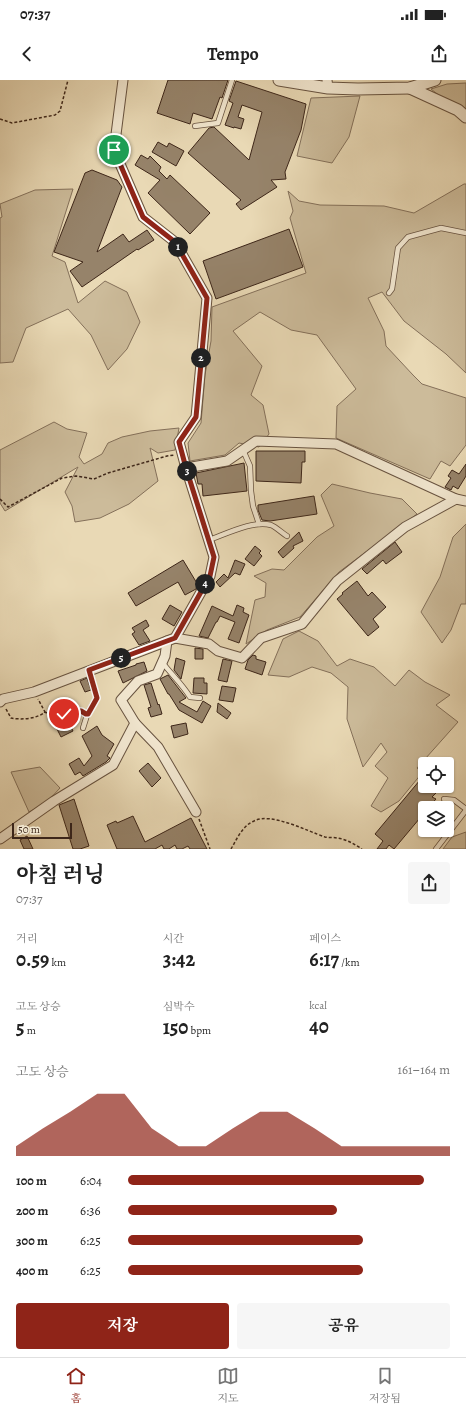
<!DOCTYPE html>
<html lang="ko">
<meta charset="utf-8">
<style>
body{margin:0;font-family:Alegreya,"Noto Serif KR",serif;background:#f6f6f6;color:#222;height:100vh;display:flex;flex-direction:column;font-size:15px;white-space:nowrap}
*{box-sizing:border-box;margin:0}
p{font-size:13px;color:#767676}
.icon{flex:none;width:22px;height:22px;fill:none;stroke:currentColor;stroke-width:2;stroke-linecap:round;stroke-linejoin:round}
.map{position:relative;height:769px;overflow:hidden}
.side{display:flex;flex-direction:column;background:#fff;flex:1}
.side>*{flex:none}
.tools{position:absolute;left:418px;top:677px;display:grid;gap:8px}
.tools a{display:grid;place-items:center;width:36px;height:36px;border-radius:4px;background:#fff;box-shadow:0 1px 3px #0004;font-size:20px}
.scale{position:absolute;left:12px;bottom:10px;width:60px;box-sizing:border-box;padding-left:4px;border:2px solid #3d2619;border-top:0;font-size:11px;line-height:14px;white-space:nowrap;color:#3d2619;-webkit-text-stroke:3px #f1e6cf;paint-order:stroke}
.pin{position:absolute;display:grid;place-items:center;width:34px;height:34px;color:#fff;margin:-17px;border:2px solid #fff;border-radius:50%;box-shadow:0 1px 4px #0007}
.km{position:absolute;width:20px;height:20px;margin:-10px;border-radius:50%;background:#222;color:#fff;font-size:11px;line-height:20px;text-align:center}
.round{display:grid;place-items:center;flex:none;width:42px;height:42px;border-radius:4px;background:#f6f6f6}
.head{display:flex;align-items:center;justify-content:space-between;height:68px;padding:0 16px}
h1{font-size:22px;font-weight:700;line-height:30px}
.figures{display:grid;grid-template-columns:repeat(3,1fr);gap:6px;height:68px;padding:4px 16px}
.figures div{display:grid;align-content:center}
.figures b{font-size:20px;font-weight:700}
.figures small{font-size:11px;font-weight:400}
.figures p{font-size:11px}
.chart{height:112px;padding:8px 16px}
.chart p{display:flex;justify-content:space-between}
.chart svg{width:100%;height:72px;margin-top:4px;fill:#8f2418;opacity:.7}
.action{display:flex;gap:8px;margin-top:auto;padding:8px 16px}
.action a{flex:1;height:46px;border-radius:4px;background:#8f2418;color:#fff;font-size:16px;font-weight:700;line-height:46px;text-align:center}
.action a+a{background:#f6f6f6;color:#222}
ul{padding:0 16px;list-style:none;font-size:13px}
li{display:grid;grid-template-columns:64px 48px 1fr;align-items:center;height:30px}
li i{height:10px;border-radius:5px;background:#8f2418}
.status{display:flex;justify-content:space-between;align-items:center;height:28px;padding:0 20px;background:#fff;direction:ltr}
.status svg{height:11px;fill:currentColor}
header{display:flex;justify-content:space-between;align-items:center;height:52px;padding:0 16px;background:#fff;font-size:18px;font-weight:700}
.tabs{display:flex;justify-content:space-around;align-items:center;height:56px;border-top:1px solid #e0e0e0;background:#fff;font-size:11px;color:#767676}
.tabs a{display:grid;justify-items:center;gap:2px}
.tabs .on{color:#8f2418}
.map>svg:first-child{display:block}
</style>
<div class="status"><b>07:37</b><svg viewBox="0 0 49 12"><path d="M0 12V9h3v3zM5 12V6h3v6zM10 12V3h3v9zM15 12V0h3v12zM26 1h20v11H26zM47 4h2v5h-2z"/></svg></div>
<header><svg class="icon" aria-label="back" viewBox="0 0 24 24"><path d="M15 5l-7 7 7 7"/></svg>Tempo<svg class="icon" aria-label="share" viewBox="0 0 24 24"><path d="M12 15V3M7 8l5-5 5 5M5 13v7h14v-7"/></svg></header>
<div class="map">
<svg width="466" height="769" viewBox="0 0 466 769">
<rect width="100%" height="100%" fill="#e9d9b5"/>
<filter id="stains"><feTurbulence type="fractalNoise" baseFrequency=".005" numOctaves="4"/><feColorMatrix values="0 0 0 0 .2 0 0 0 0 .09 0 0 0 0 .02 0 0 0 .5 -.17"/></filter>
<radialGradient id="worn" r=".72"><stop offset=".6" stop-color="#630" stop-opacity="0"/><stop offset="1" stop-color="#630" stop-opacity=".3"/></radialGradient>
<g fill="#ccbb9a" stroke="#84705a">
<path d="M466,3V37L431,9L447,4Z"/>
<path d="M360,16L349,57L332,83L297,76L311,18Z"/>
<path d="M464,104H466V293L446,274L404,241L382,212L368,218L384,251L386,266L413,295L422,304L466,318V365L450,386L441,381L430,399L336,358L337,326L356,309L317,255L291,250L260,232L233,251L262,286L251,315L263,325L269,354L259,367L239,363L225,375L190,381L188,363L201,343L205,295L211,261L212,227L306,193L290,138L293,131L288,111L299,121L320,125L384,126L414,133Z"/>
<path d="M73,109L52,176L65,182L78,223L105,201L127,212L140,242L127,269L108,290L91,255L68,229L26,248L13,282L0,283V138L2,137L0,124L35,110Z"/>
<path d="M54,342L67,349L87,353L79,377L84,384L102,374L108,363L122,357L150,351L179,348L175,370L158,373L150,368L158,401L129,424L100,438L75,442L72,426L65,412L78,387L5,431L0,423V370Z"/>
<path d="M332,404L370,413L402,419L417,434L339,492L300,537L267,550L246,564L255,520L265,517L266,503L254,496L272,489L284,490L317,457L334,446L321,415Z"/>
<path d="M466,444V524H461L451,550L442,563L421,532L440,497L453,457Z"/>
<path d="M299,551L318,561L337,586L350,579L374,587L395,606L409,590L425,602L450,615L436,625L458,642L417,688L422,693L399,721L381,732L371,726L388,698L375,686L387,672L381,663L363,687L347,639L348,607L331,593L312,587L289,597L268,595L283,559Z"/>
<path d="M40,687L60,708L46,723L29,732L11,692Z"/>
<path d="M466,752V769H443L452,757Z"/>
</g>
<g fill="#96836a" stroke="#3d2619">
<path d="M168,0H228L222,18L220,17L212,39L193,33L190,44L157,33Z"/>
<path d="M236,1L306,24L301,50L285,92L286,99L271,100L277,107L241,130L236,124L241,120L188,73L209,48L214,47L249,80L262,32L242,25L238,37L244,39L241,49L234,47V48L225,45L233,23L229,21Z"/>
<path d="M158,62L167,67L169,63L184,71L176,86L152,72Z"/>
<path d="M141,75L148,79L150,76L161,87L159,91L167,99L170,95L210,133L190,154L148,113L160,100L135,85Z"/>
<path d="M92,90L117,100L122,107L97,172L123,154L129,162L147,150L154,160L138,170L137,169L82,207L70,191L83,182L54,172L85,93Z"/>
<path d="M289,149L303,187L216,219L203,181Z"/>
<path d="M256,371H305V382H302L301,403L256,401Z"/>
<path d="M244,383L247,411L203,416L202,404H198L196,393Z"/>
<path d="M466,384V396L458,409L453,406L451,410L445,407L451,398L448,396L452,390L459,394Z"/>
<path d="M314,416L317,434L270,441L262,440L258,430V425Z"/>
<path d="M299,452L303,461L293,466L294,468L283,478L278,472Z"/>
<path d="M395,462L402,472L386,484L383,480L367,494L362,489Z"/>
<path d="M255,466L261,471L259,473L262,476L254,486L245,479Z"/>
<path d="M183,480L198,505L196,509L185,515L178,502L136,526L128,513Z"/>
<path d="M235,480L245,484L240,495L235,493L220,507L216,502L224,494L228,498Z"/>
<path d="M357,501L368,516L372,512L386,527L373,539L379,547L368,556L337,519L343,514L342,513Z"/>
<path d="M170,525L182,532L174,546L162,539Z"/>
<path d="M237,525L244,528L243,532L249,535L239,563L228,559L235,542L220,536L217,542H216L208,558L199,556L212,526L233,536Z"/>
<path d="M146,540L149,546L143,550L150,561L139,565L132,554L135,552L132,548Z"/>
<path d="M195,568L203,569V579H195Z"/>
<path d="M253,575L256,576V579L266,582L262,595L245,589L248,580Z"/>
<path d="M176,578L185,581L181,599L174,590Z"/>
<path d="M223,579L232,581L227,602L218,600Z"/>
<path d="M144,582L147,591L123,603L118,591L136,585V584Z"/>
<path d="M168,595L186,618L179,622L197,632L203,621L211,626L202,643L179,630L169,614H168L160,599Z"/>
<path d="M87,598L91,610L85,612L80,601Z"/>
<path d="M194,598H204V603H207V614L193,613Z"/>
<path d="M151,603L158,625L159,624L162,634L151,637L148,628L151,627L144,605Z"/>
<path d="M222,606L236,608L233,622L219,620Z"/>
<path d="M218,623L231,633L227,639L217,632Z"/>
<path d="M68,641L73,651L61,657L56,647Z"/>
<path d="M186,643L188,654L174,658L171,646Z"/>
<path d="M97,646L102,655L114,664L107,676L110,678L106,682L83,696L80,692L75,695L69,684L79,678L84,686L92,676L82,656Z"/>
<path d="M148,683L161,698L152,707L139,691Z"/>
<path d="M420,700L430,710L432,708L437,712L432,717L436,719L428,728H425V732L394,769L389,765L386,769H377L383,761L375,754Z"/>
<path d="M74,719L89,766L80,769H73L59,725Z"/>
<path d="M133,736L145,762L191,738L207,769H190L188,766L182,769H177L175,765L169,769H164L162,765L155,769H117L107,745L116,741L117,743Z"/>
<path d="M27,756L33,769H24L20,760Z"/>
</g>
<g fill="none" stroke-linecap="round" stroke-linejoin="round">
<g stroke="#685340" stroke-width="6">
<g id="service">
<path d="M195,46L218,43L232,0"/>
<path d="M389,213L392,209L398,168L408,157L441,148L466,153"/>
<path d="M243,370L250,386L251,411L253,426L259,444"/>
<path d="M209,460C226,454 253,440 271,445C276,447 282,453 287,456"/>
<path d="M162,582C171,594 182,604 190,617L200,618"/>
<path d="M83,648L88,632L97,617L89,590"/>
<path d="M444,719L454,720L466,729"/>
<path d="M436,769L466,730"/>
</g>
</g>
<g stroke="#685340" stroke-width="11">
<g id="minor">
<path d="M327,0L328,8"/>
<path d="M186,388L227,381L256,361L336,364L456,419L466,421"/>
<path d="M175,558L209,564L218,571L242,578L261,558L302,544L337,501L405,447L456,419"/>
<path d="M167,561L165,576L157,594L138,601L121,620L135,643L158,667L196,732"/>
<path d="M0,622L3,619L34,612L175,558L210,496L214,477L186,388L179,362L196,337L207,218L175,162L143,137L114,70L123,0"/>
<path d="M0,759L54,721L113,685L135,643"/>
</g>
</g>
<g stroke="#685340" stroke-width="13">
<g id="tertiary">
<path d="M279,0L328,8L358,9L410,8L435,0"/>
<path d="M410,8L458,30L466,37"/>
</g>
</g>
<g stroke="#3d2619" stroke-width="1.5" stroke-dasharray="3 2" stroke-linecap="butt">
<path d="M0,39L12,43L55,35L60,31L68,0"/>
<path d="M0,419L8,427L62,398L76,396L94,399L108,393L167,376L175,375"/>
<path d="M6,629L11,638C21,640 37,639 45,632L38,619"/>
<path d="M44,632C57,636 69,631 82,631"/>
<path d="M199,739L210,769"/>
<path d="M231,769C237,759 242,746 254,741C271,732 307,751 325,757C329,758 333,757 337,758C346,759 354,764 362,769"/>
</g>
<use href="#service" stroke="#f1e6cf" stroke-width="4.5"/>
<use href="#minor" stroke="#f1e6cf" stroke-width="9"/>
<use href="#tertiary" stroke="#f1e6cf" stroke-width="11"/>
</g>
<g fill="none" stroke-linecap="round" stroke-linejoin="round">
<g stroke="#fff" stroke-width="8">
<path id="route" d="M64,634L81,631L86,634H88L97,618L89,590L175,558L210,496L214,477L186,388L179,362L196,337L207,218L175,162L143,137L114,70"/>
</g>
<use href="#route" stroke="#8f2418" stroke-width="5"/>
</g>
<rect width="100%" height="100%" filter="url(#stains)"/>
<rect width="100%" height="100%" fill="url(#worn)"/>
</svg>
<div class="tools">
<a><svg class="icon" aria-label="locate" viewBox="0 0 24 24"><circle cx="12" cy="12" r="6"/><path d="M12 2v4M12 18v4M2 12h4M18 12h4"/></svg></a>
<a><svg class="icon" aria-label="layers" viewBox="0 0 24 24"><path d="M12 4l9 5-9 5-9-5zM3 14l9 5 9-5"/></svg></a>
</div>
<div class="scale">50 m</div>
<div class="pin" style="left:114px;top:70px;background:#1e9e55"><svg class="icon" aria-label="arrive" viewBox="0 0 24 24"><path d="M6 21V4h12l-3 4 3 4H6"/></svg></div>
<div class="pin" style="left:64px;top:634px;background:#d93025"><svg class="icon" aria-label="check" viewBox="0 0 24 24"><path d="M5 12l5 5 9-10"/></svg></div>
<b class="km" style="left:178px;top:167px">1</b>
<b class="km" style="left:201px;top:278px">2</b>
<b class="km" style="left:187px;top:391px">3</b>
<b class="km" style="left:205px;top:504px">4</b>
<b class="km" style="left:121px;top:578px">5</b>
</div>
<section class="side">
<div class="head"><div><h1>아침 러닝</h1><p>07:37</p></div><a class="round"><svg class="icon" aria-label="share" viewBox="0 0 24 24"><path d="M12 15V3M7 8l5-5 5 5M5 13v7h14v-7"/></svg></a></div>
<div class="figures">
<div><p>거리</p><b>0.59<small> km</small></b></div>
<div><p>시간</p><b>3:42</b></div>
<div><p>페이스</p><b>6:17<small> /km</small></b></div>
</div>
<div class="figures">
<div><p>고도 상승</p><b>5<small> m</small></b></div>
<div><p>심박수</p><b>150<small> bpm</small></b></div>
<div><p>kcal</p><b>40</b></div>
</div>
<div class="chart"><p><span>고도 상승</span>161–164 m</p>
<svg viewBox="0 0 160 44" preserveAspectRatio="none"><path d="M0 44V38L10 27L20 17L30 6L40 6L50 27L60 38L70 38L80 27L90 17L100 17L110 27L120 38L130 38L140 38L150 38L160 38V44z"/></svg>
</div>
<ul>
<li><b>100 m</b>6:04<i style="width:92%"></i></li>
<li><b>200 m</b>6:36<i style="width:65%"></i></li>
<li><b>300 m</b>6:25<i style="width:73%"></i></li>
<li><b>400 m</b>6:25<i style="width:73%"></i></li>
</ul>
<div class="action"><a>저장</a><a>공유</a></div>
</section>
<nav class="tabs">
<a class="on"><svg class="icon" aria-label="home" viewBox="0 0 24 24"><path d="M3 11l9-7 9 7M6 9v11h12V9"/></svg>홈</a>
<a><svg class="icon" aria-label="map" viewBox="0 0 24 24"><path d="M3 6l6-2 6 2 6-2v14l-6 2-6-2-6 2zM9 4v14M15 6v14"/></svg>지도</a>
<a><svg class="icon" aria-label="saved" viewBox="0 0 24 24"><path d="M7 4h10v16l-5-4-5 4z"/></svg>저장됨</a>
</nav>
